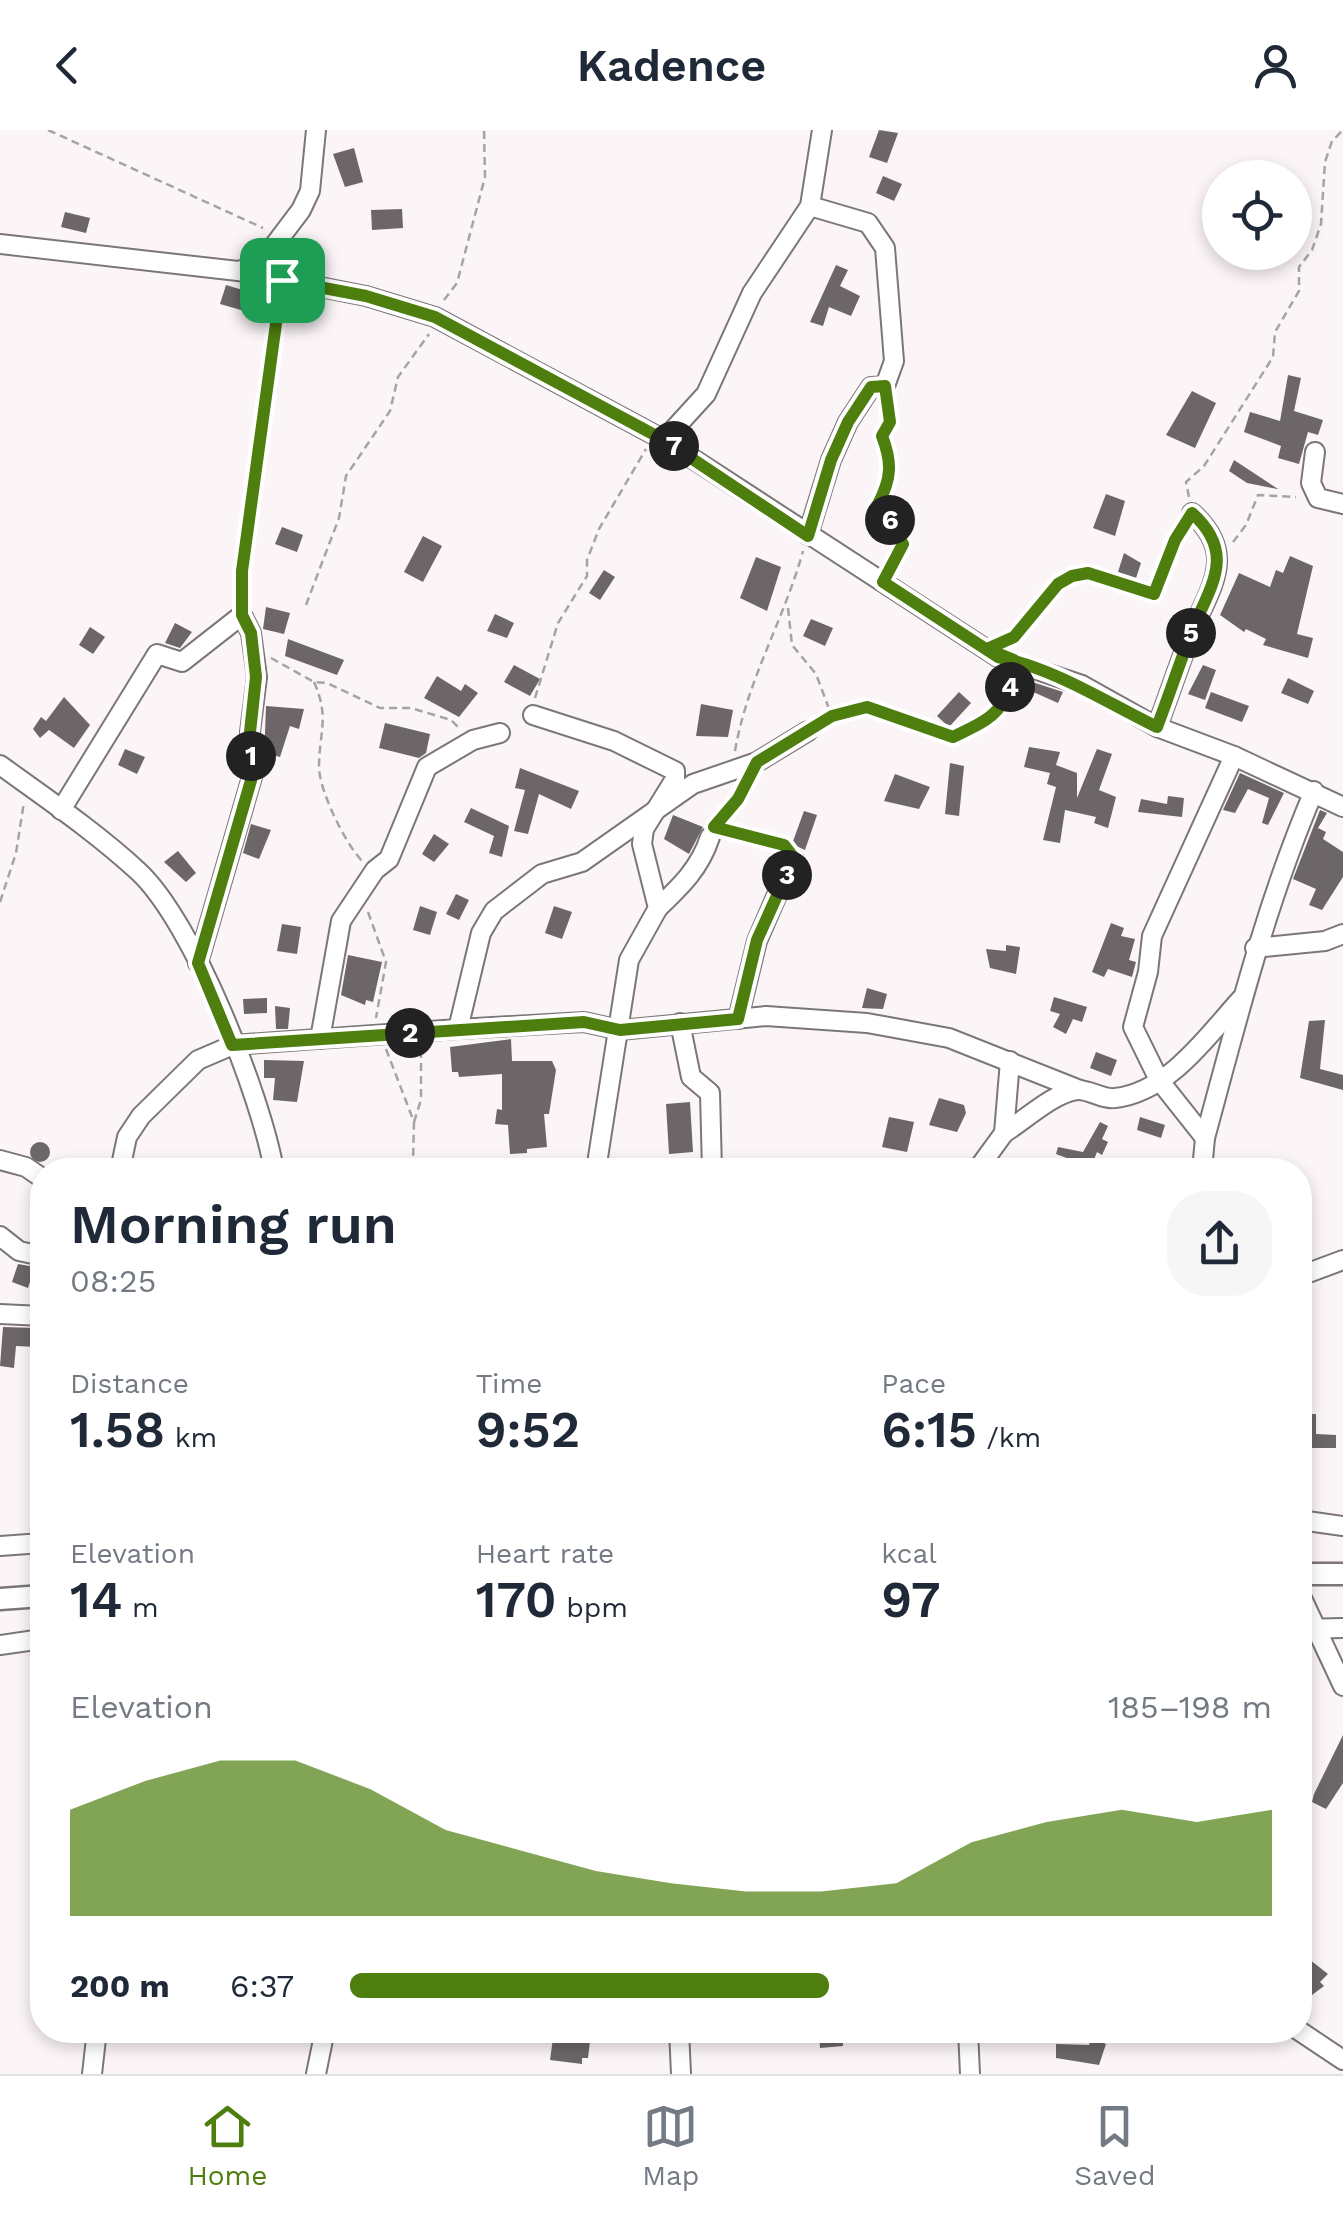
<!DOCTYPE html>
<meta charset="utf-8">
<style>
body{margin:0;font-family:"Work Sans",sans-serif;background:#f6f6f7;color:#1f2937;height:100vh;display:flex;flex-direction:column;font-size:38px;white-space:nowrap}
*{box-sizing:border-box;margin:0}
p{font-size:32px;color:#747a83}
.icon{flex:none;width:55px;height:55px;fill:none;stroke:currentColor;stroke-width:2;stroke-linecap:round;stroke-linejoin:round}
.map{position:relative;flex:1;overflow:hidden}
.details{position:absolute;left:30px;top:1028px;width:1282px;height:885px;display:flex;flex-direction:column;background:#fff;border-radius:40px;box-shadow:0 5px 15px #0003}
.details>*{flex:none}
.fabs{position:absolute;left:1202px;top:30px;display:grid;gap:20px}
.fabs a{display:grid;place-items:center;width:110px;height:110px;border-radius:50%;background:#fff;box-shadow:0 5px 15px #0003;font-size:50px}
.pin{position:absolute;display:grid;place-items:center;width:85px;height:85px;color:#fff;margin:-42px;border-radius:20px;box-shadow:0 5px 15px #0006}
.km{position:absolute;width:50px;height:50px;margin:-25px;border-radius:50%;background:#222;color:#fff;font-size:28px;line-height:50px;text-align:center}
.round{display:grid;place-items:center;flex:none;width:105px;height:105px;border-radius:40px;background:#f6f6f7}
.headline{display:flex;align-items:center;justify-content:space-between;height:170px;padding:0 40px}
h1{font-size:55px;font-weight:600;line-height:75px}
.metrics{display:grid;grid-template-columns:repeat(3,1fr);gap:15px;height:170px;padding:10px 40px}
.metrics div{display:grid;align-content:center}
.metrics b{font-size:50px;font-weight:600}
.metrics small{font-size:28px;font-weight:400}
.metrics p{font-size:28px}
.chart{height:280px;padding:20px 40px}
.chart p{display:flex;justify-content:space-between}
.chart svg{width:100%;height:180px;margin-top:10px;fill:#4d7e0e;opacity:.7}
ul{padding:0 40px;list-style:none;font-size:32px}
li{display:grid;grid-template-columns:160px 120px 1fr;align-items:center;height:75px}
li i{height:25px;border-radius:12px;background:#4d7e0e}
header{display:flex;justify-content:space-between;align-items:center;height:130px;padding:0 40px;background:#fff;font-size:45px;font-weight:600}
.menu{display:flex;justify-content:space-around;align-items:center;height:140px;border-top:2px solid #e0e1e3;background:#fff;font-size:28px;color:#747a83}
.menu a{display:grid;justify-items:center;gap:5px}
.menu .active{color:#4d7e0e}
.map>svg:first-child{display:block}
</style>
<header><svg class="icon" aria-label="back" viewBox="0 0 24 24"><path d="M15 5l-7 7 7 7"/></svg>Kadence<svg class="icon" aria-label="person" viewBox="0 0 24 24"><circle cx="12" cy="8" r="4"/><path d="M4 21q1-7 8-7t8 7"/></svg></header>
<div class="map">
<svg width="1343" height="1944" viewBox="0 0 1343 1944">
<rect width="100%" height="100%" fill="#fcf5f7"/>
<g fill="#6c6668">
<path d="M879,0L898,3L887,33L869,27Z"/>
<path d="M354,18L363,52L345,57L333,24Z"/>
<path d="M883,46L902,54L894,71L876,63Z"/>
<path d="M402,79L403,98L372,100L371,80Z"/>
<path d="M65,82L90,88L86,103L61,97Z"/>
<path d="M836,135L848,140L840,156L860,166L851,186L829,177L823,196L810,192Z"/>
<path d="M226,155L253,163L248,182L220,174Z"/>
<path d="M1288,245L1301,248L1294,281L1323,290L1318,305L1308,302L1299,334L1278,328L1281,316L1244,302L1250,282L1280,291Z"/>
<path d="M1192,261L1216,273L1195,318L1166,305Z"/>
<path d="M1234,330L1278,359H1277L1247,353L1229,341Z"/>
<path d="M1106,364L1125,371L1115,406L1093,398Z"/>
<path d="M282,397L303,405L297,422L275,414Z"/>
<path d="M423,406L442,416L423,452L404,442Z"/>
<path d="M1124,423L1141,433L1136,448L1118,442Z"/>
<path d="M1290,426L1313,436L1297,504L1313,508L1308,528L1263,515L1266,509L1246,499L1244,502L1220,485L1239,443L1270,457L1276,440L1283,443Z"/>
<path d="M756,427L781,437L767,481L740,468Z"/>
<path d="M604,440L615,447L600,470L589,463Z"/>
<path d="M266,477L290,483L284,504L263,499Z"/>
<path d="M495,484L514,493L507,508L487,501Z"/>
<path d="M811,489L833,498L825,516L803,506Z"/>
<path d="M175,493L192,502L180,518L165,513Z"/>
<path d="M90,497L105,507L93,524L79,515Z"/>
<path d="M288,509L344,530L337,545L285,526Z"/>
<path d="M514,535L540,549L530,566L504,552Z"/>
<path d="M1203,535L1216,540L1205,570L1188,564Z"/>
<path d="M437,546L461,561L465,554L478,563L459,587L424,568Z"/>
<path d="M1020,548L1063,562L1058,573L1031,561L1030,565L1016,562Z"/>
<path d="M1288,548L1314,561L1308,574L1281,563Z"/>
<path d="M959,562L971,573L949,597L937,586Z"/>
<path d="M1211,562L1249,576L1242,592L1205,578Z"/>
<path d="M64,567L90,595L74,618L49,600L40,608L33,599L41,587L46,591Z"/>
<path d="M701,574L733,580L728,607L696,606Z"/>
<path d="M266,576L304,579L299,599L290,596L280,627L266,623L264,628Z"/>
<path d="M385,593L430,604L426,623L419,628L379,618Z"/>
<path d="M1029,617L1060,622L1056,635L1077,643V668L1097,619L1112,624L1099,660L1116,667L1108,698L1094,693L1096,687L1065,680L1060,713L1043,710L1056,657L1047,654L1050,643L1024,637Z"/>
<path d="M125,619L145,627L137,644L118,635Z"/>
<path d="M950,633L964,636L959,686L945,684Z"/>
<path d="M520,638L579,661L571,679L539,664L528,704L514,701L525,660L515,658Z"/>
<path d="M1240,643L1284,663L1268,695L1262,693L1269,668L1248,659L1235,683L1223,680Z"/>
<path d="M895,644L930,657L919,679L884,671Z"/>
<path d="M1168,666L1184,668L1182,687L1138,682L1141,669L1167,674Z"/>
<path d="M471,678L509,696L502,727L489,723L494,706L464,692Z"/>
<path d="M1320,680L1327,683L1318,698L1326,702L1323,709L1343,722V747L1322,780L1309,775L1316,759L1293,749Z"/>
<path d="M804,681L817,685L805,720L792,714Z"/>
<path d="M673,685L703,697L689,724L664,709Z"/>
<path d="M251,694L271,700L259,729L243,723Z"/>
<path d="M434,704L449,714L434,732L422,724Z"/>
<path d="M178,721L196,743L186,752L164,732Z"/>
<path d="M456,764L469,770L459,790L446,784Z"/>
<path d="M420,776L437,782L430,805L413,800Z"/>
<path d="M554,776L572,782L562,809L545,803Z"/>
<path d="M1111,793L1124,798L1121,806L1135,809L1129,830L1136,832L1132,847L1108,839L1104,847L1092,842Z"/>
<path d="M282,794L301,797L297,824L277,821Z"/>
<path d="M1006,815L1020,817L1016,844L990,838L986,819L1006,821Z"/>
<path d="M348,825L382,832L373,872L366,870L365,875L341,865Z"/>
<path d="M867,858L887,864L883,879L862,878Z"/>
<path d="M1054,867L1087,877L1082,892L1073,889L1066,904L1053,897L1060,884L1050,881Z"/>
<path d="M267,868V883L244,884L243,869Z"/>
<path d="M275,876L290,878L288,899H276Z"/>
<path d="M1325,890L1320,939L1343,945V960L1300,948L1309,891Z"/>
<path d="M511,909L512,931H552L556,940L549,984H544L547,1017L527,1019V1023L510,1024L508,995L495,994L497,979L502,980V944L459,947L458,942H452L450,917Z"/>
<path d="M1096,922L1117,930L1111,946L1090,938Z"/>
<path d="M264,930L304,931L297,972L273,970L275,948H264Z"/>
<path d="M939,968L964,975L966,983L957,1002L929,995Z"/>
<path d="M690,972L693,1022L669,1024L666,974Z"/>
<path d="M889,987L914,992L907,1022L882,1017Z"/>
<path d="M1140,987L1165,995L1161,1008L1137,1000Z"/>
<path d="M1100,992L1108,996L1102,1009L1108,1012L1102,1025L1097,1022L1091,1037L1056,1024L1058,1017L1083,1022Z"/>
<circle cx="40" cy="1022" r="10"/>
<path d="M18,1134L35,1137L28,1158L12,1152Z"/>
<path d="M3,1197L37,1198L36,1217L16,1216L14,1238L0,1236Z"/>
<path d="M1300,1284H1316V1304L1336,1305V1318H1300Z"/>
<path d="M33,1307H42V1349L30,1348Z"/>
<path d="M1343,1605V1653L1326,1679L1312,1672L1314,1664Z"/>
<path d="M1300,1822L1328,1844L1320,1852L1324,1856L1300,1874Z"/>
<path d="M842,1900L843,1916L820,1918L819,1902Z"/>
<path d="M553,1908L590,1911L588,1928H582V1934L550,1930Z"/>
<path d="M1091,1908L1106,1914L1099,1935L1056,1928V1914L1089,1915Z"/>
</g>
<g fill="none" stroke-linecap="round" stroke-linejoin="round">
<g stroke="#7b7678" stroke-width="22">
<g id="minor">
<path d="M0,114L238,141L366,166L435,187L664,310L998,527L1082,555L1157,597L1234,626L1343,677"/>
<path d="M239,141L261,133L301,80L310,61L316,0"/>
<path d="M664,310L706,264L752,163L810,76L822,0"/>
<path d="M1315,322L1311,353L1318,368L1343,374"/>
<path d="M808,405L831,330L848,292L871,257L885,256L894,231L885,118L868,93L810,76"/>
<path d="M533,585L614,611L675,641V649L644,699L642,714L658,778L629,830L596,1040"/>
<path d="M1157,597C1168,568 1178,538 1189,509C1206,462 1241,427 1192,383"/>
<path d="M0,635C47,669 97,703 139,742C194,794 261,966 274,1040"/>
<path d="M61,680L157,524L182,532L242,485L251,503L257,547L250,602L252,647L198,833"/>
<path d="M658,778C681,756 700,738 710,707"/>
<path d="M1255,818L1325,811L1343,804"/>
<path d="M738,889L757,811L793,728"/>
<path d="M680,893L691,947L710,963L712,1040"/>
<path d="M458,899L584,892L620,900L766,886L867,893L949,908L1080,960"/>
<path d="M320,909L341,791L375,740L389,729L427,637L473,610L500,603"/>
<path d="M1004,1003C1025,990 1053,963 1077,960C1089,959 1103,970 1115,968C1169,962 1208,905 1241,869"/>
<path d="M1205,1008L1159,950L1133,897L1148,842L1152,806L1234,626"/>
<path d="M0,1030L26,1037L42,1048"/>
<path d="M120,1040L127,1007L141,986L198,930L233,915L458,899L481,803L494,781L542,744L582,732L693,654L757,632L808,601"/>
<path d="M977,1040L1004,1003L1010,931"/>
<path d="M1202,1040L1205,1008C1237,890 1266,773 1314,661"/>
<path d="M0,1106L19,1121L42,1126"/>
<path d="M1300,1146L1343,1130"/>
<path d="M0,1184L42,1186"/>
<path d="M1300,1390L1343,1396"/>
<path d="M0,1416L42,1413"/>
<path d="M1300,1464L1343,1556"/>
<path d="M1300,1499L1343,1498"/>
<path d="M0,1515L42,1509"/>
<path d="M679,1900L681,1944"/>
<path d="M968,1900L970,1944"/>
<path d="M1298,1900L1343,1930"/>
<path d="M92,1944L97,1900"/>
<path d="M316,1944L325,1900"/>
</g>
</g>
<g stroke="#7b7678" stroke-width="25">
<g id="major">
<path d="M1300,1444H1343"/>
<path d="M0,1469L42,1466"/>
</g>
</g>
<g stroke="#a7a2a4" stroke-width="2.5" stroke-dasharray="8 5" stroke-linecap="butt">
<path d="M48,0L263,98"/>
<path d="M444,170L457,153L485,47L484,0"/>
<path d="M890,272L891,292L882,306C893,332 892,348 878,374L903,414L891,437"/>
<path d="M1189,367L1186,352L1204,336L1273,227L1275,202L1299,161V137L1312,120L1321,94L1325,32L1332,11L1343,0"/>
<path d="M1233,412L1246,395L1258,365L1296,367"/>
<path d="M242,470V441L280,166"/>
<path d="M306,475L339,388L346,346L390,281L398,247L429,204"/>
<path d="M788,478L792,515L816,544L831,584"/>
<path d="M1007,510C1019,505 1026,492 1034,482C1078,429 1096,446 1154,465L1183,397"/>
<path d="M271,528L314,552L327,553L380,578H411L451,590L460,599"/>
<path d="M314,552C330,588 319,602 319,638C320,662 345,713 362,731"/>
<path d="M535,568L558,493L587,446V430L599,399L646,319"/>
<path d="M820,593L867,577L953,607C982,593 1003,586 1011,552"/>
<path d="M735,621C747,550 784,490 803,421"/>
<path d="M718,693L745,655"/>
<path d="M726,699L781,714"/>
<path d="M0,772L16,723L24,672"/>
<path d="M368,782L386,832L376,888"/>
<path d="M386,919L414,992L413,1031"/>
<path d="M414,992L421,970V919"/>
</g>
<use href="#minor" stroke="#fff" stroke-width="18"/>
<use href="#major" stroke="#fff" stroke-width="20"/>
</g>
<g fill="none" stroke-linecap="round" stroke-linejoin="round">
<g stroke="#fff" stroke-width="20">
<path id="route" d="M282,150L242,441V485L251,503L256,547L250,602L252,647L198,833L232,915L584,892L620,900L738,889L757,810L794,728L784,715L714,697L738,669L757,632L832,586L867,577L953,607C997,586 1007,581 1014,530L987,519L1014,507L1058,454L1072,446L1088,443L1154,464L1175,410L1192,383C1241,427 1205,462 1189,509C1178,538 1168,568 1157,597C1104,571 1056,539 998,527L883,452L903,414L878,374C892,348 892,332 882,306L890,292L885,256L871,257L848,292L831,330L808,406L664,310L435,187L366,166L282,150"/>
</g>
<use href="#route" stroke="#4d7e0e" stroke-width="12"/>
</g>
</svg>
<div class="fabs">
<a><svg class="icon" aria-label="locate" viewBox="0 0 24 24"><circle cx="12" cy="12" r="6"/><path d="M12 2v4M12 18v4M2 12h4M18 12h4"/></svg></a>
</div>
<div class="pin" style="left:282px;top:150px;background:#1e9e55"><svg class="icon" aria-label="arrive" viewBox="0 0 24 24"><path d="M6 21V4h12l-3 4 3 4H6"/></svg></div>
<b class="km" style="left:251px;top:626px">1</b>
<b class="km" style="left:410px;top:903px">2</b>
<b class="km" style="left:787px;top:745px">3</b>
<b class="km" style="left:1010px;top:557px">4</b>
<b class="km" style="left:1191px;top:503px">5</b>
<b class="km" style="left:890px;top:390px">6</b>
<b class="km" style="left:674px;top:316px">7</b>
<section class="details">
<div class="headline"><div><h1>Morning run</h1><p>08:25</p></div><a class="round"><svg class="icon" aria-label="share" viewBox="0 0 24 24"><path d="M12 15V3M7 8l5-5 5 5M5 13v7h14v-7"/></svg></a></div>
<div class="metrics">
<div><p>Distance</p><b>1.58<small> km</small></b></div>
<div><p>Time</p><b>9:52</b></div>
<div><p>Pace</p><b>6:15<small> /km</small></b></div>
</div>
<div class="metrics">
<div><p>Elevation</p><b>14<small> m</small></b></div>
<div><p>Heart rate</p><b>170<small> bpm</small></b></div>
<div><p>kcal</p><b>97</b></div>
</div>
<div class="chart"><p><span>Elevation</span>185–198 m</p>
<svg viewBox="0 0 160 44" preserveAspectRatio="none"><path d="M0 44V18L10 11L20 6L30 6L40 13L50 23L60 28L70 33L80 36L90 38L100 38L110 36L120 26L130 21L140 18L150 21L160 18V44z"/></svg>
</div>
<ul>
<li><b>200 m</b>6:37<i style="width:52%"></i></li>
</ul>
</section>
</div>
<nav class="menu">
<a class="active"><svg class="icon" aria-label="home" viewBox="0 0 24 24"><path d="M3 11l9-7 9 7M6 9v11h12V9"/></svg>Home</a>
<a><svg class="icon" aria-label="map" viewBox="0 0 24 24"><path d="M3 6l6-2 6 2 6-2v14l-6 2-6-2-6 2zM9 4v14M15 6v14"/></svg>Map</a>
<a><svg class="icon" aria-label="saved" viewBox="0 0 24 24"><path d="M7 4h10v16l-5-4-5 4z"/></svg>Saved</a>
</nav>
